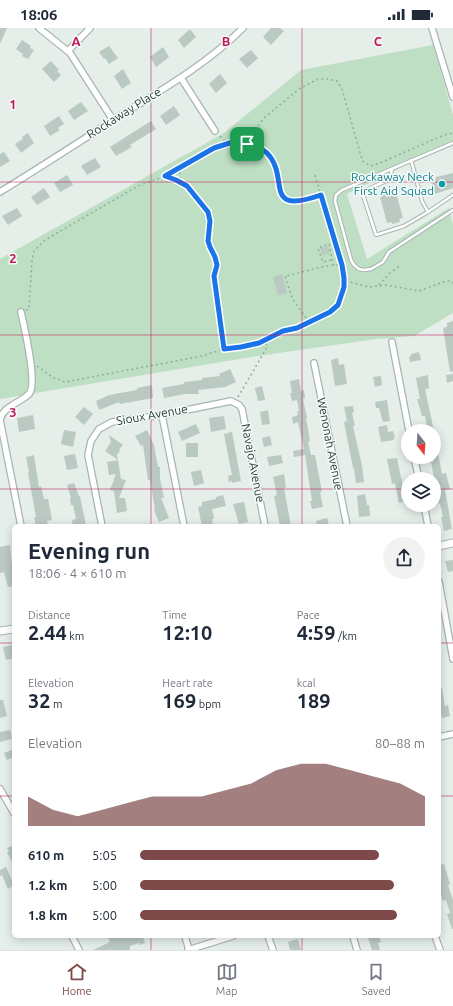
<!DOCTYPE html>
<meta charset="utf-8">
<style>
body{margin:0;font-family:Ubuntu,sans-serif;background:#f2f2f3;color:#1f2937;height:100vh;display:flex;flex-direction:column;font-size:15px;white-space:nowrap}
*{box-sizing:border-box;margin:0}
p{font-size:13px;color:#747a83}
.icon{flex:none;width:22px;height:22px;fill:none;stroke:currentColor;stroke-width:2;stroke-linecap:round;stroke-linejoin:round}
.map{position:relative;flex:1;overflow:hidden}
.details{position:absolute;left:12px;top:496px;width:429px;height:414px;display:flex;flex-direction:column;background:#fff;border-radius:6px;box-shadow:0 2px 10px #0003}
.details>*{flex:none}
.needle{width:26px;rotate:163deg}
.controls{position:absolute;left:401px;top:396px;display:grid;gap:8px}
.controls a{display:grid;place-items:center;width:40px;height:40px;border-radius:50%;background:#fff;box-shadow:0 2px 10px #0003;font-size:20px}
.pin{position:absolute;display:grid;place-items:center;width:34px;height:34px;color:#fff;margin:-17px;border-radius:8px;box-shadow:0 2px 6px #0006}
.round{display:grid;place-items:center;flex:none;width:42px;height:42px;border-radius:21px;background:#f2f2f3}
.overview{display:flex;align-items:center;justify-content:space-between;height:68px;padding:0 16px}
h1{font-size:22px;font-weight:600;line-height:30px}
.metrics{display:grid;grid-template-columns:repeat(3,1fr);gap:6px;height:68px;padding:4px 16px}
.metrics div{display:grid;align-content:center}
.metrics b{font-size:20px;font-weight:600}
.metrics small{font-size:11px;font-weight:400}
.metrics p{font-size:11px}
.chart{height:112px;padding:8px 16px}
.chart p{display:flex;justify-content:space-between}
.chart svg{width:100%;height:72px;margin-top:4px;fill:#7d4a49;opacity:.7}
ul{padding:0 16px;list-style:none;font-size:13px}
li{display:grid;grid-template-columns:64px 48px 1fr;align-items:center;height:30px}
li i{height:10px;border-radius:5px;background:#7d4a49}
.status{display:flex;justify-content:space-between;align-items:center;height:28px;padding:0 20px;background:#fff;direction:ltr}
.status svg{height:11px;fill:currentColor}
.tab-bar{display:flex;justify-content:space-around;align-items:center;height:56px;border-top:1px solid #e0e1e3;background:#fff;font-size:11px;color:#747a83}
.tab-bar a{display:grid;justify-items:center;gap:2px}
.tab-bar .selected{color:#7d4a49}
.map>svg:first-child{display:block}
</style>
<div class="status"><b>18:06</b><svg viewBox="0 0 49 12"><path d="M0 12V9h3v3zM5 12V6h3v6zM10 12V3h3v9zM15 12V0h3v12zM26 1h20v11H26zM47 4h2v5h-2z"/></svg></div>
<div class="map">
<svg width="453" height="922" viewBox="0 0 453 922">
<rect width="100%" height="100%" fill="#e5eee9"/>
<path fill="#bedfc3" d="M433,17L453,87V113L347,166L367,231L449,180L453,197V285L414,308L376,311L258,328L0,371V231L224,105L301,42Z"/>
<g fill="#bac9c2">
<path d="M0,0H7L0,16Z"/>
<path d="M271,0H280L284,3L271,17L263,9Z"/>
<path d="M190,1L196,9L184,20L178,12Z"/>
<path d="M22,12L31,18L30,20L34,22L28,31L22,28L23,26L16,21Z"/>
<path d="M109,18L118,30L109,36L105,30L104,31L99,24Z"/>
<path d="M163,19L169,29L156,39L150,29Z"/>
<path d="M251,22L258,30L247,40L239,31Z"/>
<path d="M51,33L59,42L57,43L61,47L54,54L42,41Z"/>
<path d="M123,41L131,55L122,61L114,48Z"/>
<path d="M220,46L227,55L216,65L209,56Z"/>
<path d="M81,74L88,83L74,92L68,83Z"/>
<path d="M174,78L180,87L166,97L160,88Z"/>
<path d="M59,88L64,96L58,100L60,102L50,108L44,98Z"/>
<path d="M151,93L156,101L130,117L132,119L116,128L110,119Z"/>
<path d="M28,105L34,115L21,125L15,116L23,111L22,109Z"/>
<path d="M4,124L10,133L0,139V126Z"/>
<path d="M95,130L101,139L87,147L81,138Z"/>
<path d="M453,145V160L435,166L431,152L436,151V149Z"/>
<path d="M67,147L73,157L60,164L54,155Z"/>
<path d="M44,160L50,169L37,177L31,169Z"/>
<path d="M392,162L393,165H396L403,190L399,191L400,194L392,196V194L387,195L380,169H382L381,166Z"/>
<path d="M17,180L22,188L8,197L2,188Z"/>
<path d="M328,218L330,225L322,227L320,220Z"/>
<path d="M282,246L287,265L278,267L273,249Z"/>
<path d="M453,293V343L450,344L443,300L447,299V295Z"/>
<path d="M419,324L421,332L410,334L409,329L411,328V326Z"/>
<path d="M338,330L339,337L344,336L347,356L335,358L331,332Z"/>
<path d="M230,341L236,354L225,359L198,362L199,366H185L164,370L162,360L184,356V354L202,352V350L220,348L219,346Z"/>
<path d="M453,346V353L447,355L446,347Z"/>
<path d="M428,347L429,360L425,361L434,403H428L425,388H422L417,371H420L416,350Z"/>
<path d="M381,348L382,357L375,359L373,349Z"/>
<path d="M299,351L301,363L304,362L305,370L303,371L307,390H306L310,413L308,414L311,427H315L322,464H320L323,479L312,481L310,473H312L305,427L294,429L293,423L304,421L298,394L293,396L292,389L298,387L297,383H299L297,372L292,373L290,365H292L290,353Z"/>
<path d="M152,357L153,370L120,376L119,374L99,382L96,373L109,367L137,362V360Z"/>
<path d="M262,358L265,372L258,373L255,360Z"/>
<path d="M387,372L390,393L383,394L379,380H376L375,374Z"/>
<path d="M353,378L354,384L352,385L355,398H353L362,438L364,454L356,455L354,440H353L344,394L347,393L344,379Z"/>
<path d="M84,379L93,386L84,397L75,389Z"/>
<path d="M268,382L270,396L262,397L260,384Z"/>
<path d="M33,387L35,401L19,404L17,390Z"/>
<path d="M224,388L226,401L211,404L209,390Z"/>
<path d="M196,396L200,405L182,413L178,404Z"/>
<path d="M387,397L388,404L393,403L395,410H393L394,412L381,414L378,399Z"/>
<path d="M64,402L76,404L73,419L61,416Z"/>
<path d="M147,402L154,417L158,439H160V451L164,470H161L169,490L159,494L154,482L155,481L150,452H148L143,417L141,418L135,408Z"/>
<path d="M232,404L241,453L232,455V453L229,454L228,448L232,447L224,406Z"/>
<path d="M109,407L123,417L120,420L119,425L117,426L121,451L126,452L119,470H125L127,483L117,485L114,463L110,462L116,446L109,447L107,434L118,432L105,423L111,414Z"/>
<path d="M270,408L272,417L264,419L262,410Z"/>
<rect x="186" y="415" width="12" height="14"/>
<path d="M434,420H437L442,446L446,445L450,461L445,462L452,501L444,503L441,489H443L440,476H439L431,434L434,433Z"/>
<path d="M75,426L78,440L67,442L64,428Z"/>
<path d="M34,427L39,459L41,458L44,471H48L52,492L47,493L48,498H36L34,489H36L28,445L29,444L26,429Z"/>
<path d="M281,427L283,435L269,438L267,429Z"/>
<path d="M397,430L406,473L399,475L395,455L392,456L387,431Z"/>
<path d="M201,442L204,455L194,458L191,444Z"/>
<path d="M284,446L286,459L284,460L291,498H280L274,468L277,467L273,449Z"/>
<path d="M74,455L79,468H80L86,497L73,498L72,492L76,491L73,477H71L70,470H71L67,457Z"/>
<path d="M365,466L367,477H369L370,488L359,489L357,468Z"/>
<path d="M223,467L226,478L212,481L214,491H212L213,497L202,498L198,479L202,478V474L216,471V469Z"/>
<path d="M244,474L248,494L239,496L233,476Z"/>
<path d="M327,490L329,497L317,498L316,493Z"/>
<path d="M10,517L14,558L8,559L4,544L0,545V519Z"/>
<path d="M453,532V543L448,544L445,533Z"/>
<path d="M12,617L14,630L6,632L3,619Z"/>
<path d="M439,660H442L445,678L448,677L450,688L442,690L439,677Z"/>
<path d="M0,672H3L7,688L0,690Z"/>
<path d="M10,702L12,711L0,714V704Z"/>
<path d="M14,721V729L7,732L4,725Z"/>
<path d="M14,817V838L7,824H9L7,820Z"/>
<path d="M444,836L450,856L448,857L453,872V901H452L447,886L450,885L446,872L443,873L439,860V837Z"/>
<path d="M6,839L14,857L8,861L2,847L0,848V842Z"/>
<path d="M107,908H143L145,915L140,917L139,915L130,918V922H93L110,914Z"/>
<path d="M374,908H379L381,914L378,915L380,922H372L368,910Z"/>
<path d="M298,911L301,922H290L288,914Z"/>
</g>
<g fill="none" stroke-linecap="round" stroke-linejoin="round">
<g stroke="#a7b6af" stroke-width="4.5">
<g id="service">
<path d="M453,115L342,162L336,167L335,173L351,232L354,237L359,241L364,242L371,241L378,237L383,234L389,224L453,182"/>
<path d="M411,132L422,173L428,184L453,167"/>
<path d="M392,141L390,151L362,164L376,207L404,198L428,184"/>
</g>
</g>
<g stroke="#a7b6af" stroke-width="8">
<g id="minor">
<path d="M39,0L70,25L113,92"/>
<path d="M432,0L453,69"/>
<path d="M68,23L90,0"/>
<path d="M181,50L215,103"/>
<path d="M0,164C41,139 82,112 123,86C165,60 208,35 243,0"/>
<path d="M21,284C24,298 38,356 29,366C20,375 3,378 0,392L21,498"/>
<path d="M392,314L409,403"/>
<path d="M314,335L347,498"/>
<path d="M162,387L184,498"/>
<path d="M414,429L419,451"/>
<path d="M424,477L428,498"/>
<path d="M102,498L88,427L91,413L99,401L112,394L162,387L231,373L239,377L242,381L265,498"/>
<path d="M439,554L453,631"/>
<path d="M439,709L453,706"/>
<path d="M0,761L14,785"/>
<path d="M72,908L79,922"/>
<path d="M185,908L189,922"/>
<path d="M268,908L273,922"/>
<path d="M353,908L357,922"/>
<path d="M435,908L440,922"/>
<path d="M188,922L233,908"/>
</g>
</g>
<g stroke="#a7b6af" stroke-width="9">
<g id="tertiary">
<path d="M439,518L453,515"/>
<path d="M0,603L14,601"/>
</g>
</g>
<g stroke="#86b29f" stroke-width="1.5" stroke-dasharray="2 3" stroke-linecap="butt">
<path d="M220,108L227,115"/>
<path d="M235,113C246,116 259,117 267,125C291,149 261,188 321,167"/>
<path d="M315,147L342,237L344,250L350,254L369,259L386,257L419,263L446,253H451L453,255"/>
<path d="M165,148L181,154L179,140"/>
<path d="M181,154C192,161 210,181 210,194C209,202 208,208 209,216C210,220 212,223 214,227C218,234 216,241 214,248L224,321"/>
<path d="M331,232L323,234L318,220L329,216C331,223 331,230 334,237"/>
<path d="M379,257L390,245L401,237"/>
<path d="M26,282L29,281L32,232L34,223L45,212L138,158L165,148L214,120L235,113L247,107L256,101L264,90L299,61L318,51H328L337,53L342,61L361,128L363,133L370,138L380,135L444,107L453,105"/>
<path d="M309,294L292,270L285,248C304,245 322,236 342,237"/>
<path d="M37,338L52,349L65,354L202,328L224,321L241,319L259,315L283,303L297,300L330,284L338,277L342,268L344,259V250"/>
<path d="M238,369L266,321L265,318L270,310"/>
</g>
<use href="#service" stroke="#fff" stroke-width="2.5"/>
<use href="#minor" stroke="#fff" stroke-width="5.5"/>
<use href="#tertiary" stroke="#fff" stroke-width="7"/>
</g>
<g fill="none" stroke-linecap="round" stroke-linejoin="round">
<g stroke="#fff" stroke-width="8">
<path id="route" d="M236,113C246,116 259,117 267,125C291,150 261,188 321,167L342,237L344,250V259L338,277L330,284L297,300L283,303L259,315L241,319L224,321L214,248L217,237L215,229L210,219L208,213L210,193L208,184L187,158L176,152L165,148L214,120Z"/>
</g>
<use href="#route" stroke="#1a73e8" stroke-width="5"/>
</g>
<path fill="none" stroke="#c2185b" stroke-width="1" stroke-opacity="0.55" d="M151,0V498M302,0V498M0,154H453M0,307H453M0,461H408M434,461H453M0,615H14M439,615H453M0,768H14M439,768H453M151,908V922M302,908V922"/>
<circle fill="#0f9aa8" stroke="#f6faf8" stroke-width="1.5" cx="442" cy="156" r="4"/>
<g text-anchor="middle" stroke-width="3" stroke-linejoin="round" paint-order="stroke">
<g font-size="12" fill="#244035" stroke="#f6faf8">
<text transform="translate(124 85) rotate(-32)" y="4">Rockaway Place</text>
<text transform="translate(152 387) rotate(-10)" y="4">Sioux Avenue</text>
<text transform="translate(330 416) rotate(79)" y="4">Wenonah Avenue</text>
<text transform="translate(253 435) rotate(79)" y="4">Navajo Avenue</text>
</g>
<g font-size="12" fill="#0d838f" stroke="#f6faf8" text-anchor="end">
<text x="434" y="153">Rockaway Neck<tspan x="434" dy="14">First Aid Squad</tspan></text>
</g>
</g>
<g font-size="13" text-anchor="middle" font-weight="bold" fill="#c2185b" stroke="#f6faf8" stroke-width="3" stroke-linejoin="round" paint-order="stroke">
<text x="76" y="18">A</text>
<text x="226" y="18">B</text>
<text x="378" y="18">C</text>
<text x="13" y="81">1</text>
<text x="13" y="235">2</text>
<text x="13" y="389">3</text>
</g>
</svg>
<div class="controls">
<a><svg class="needle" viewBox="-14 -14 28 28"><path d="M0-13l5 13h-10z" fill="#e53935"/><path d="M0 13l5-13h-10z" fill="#747a83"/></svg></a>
<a><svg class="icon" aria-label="layers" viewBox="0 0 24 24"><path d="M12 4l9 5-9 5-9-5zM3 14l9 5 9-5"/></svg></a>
</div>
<div class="pin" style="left:247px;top:116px;background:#1e9e55"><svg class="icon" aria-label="arrive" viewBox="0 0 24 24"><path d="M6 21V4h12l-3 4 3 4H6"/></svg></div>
<section class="details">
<div class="overview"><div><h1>Evening run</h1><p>18:06 · 4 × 610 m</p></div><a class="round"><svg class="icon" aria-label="share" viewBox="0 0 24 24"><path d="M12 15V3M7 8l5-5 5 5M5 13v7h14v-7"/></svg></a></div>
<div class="metrics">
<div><p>Distance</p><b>2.44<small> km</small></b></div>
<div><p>Time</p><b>12:10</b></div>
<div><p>Pace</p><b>4:59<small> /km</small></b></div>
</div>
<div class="metrics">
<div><p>Elevation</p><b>32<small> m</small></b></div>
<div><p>Heart rate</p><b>169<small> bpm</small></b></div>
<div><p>kcal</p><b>189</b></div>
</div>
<div class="chart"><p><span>Elevation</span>80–88 m</p>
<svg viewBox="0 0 160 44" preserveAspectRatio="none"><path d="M0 44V26L10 34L20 38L30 34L40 30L50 26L60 26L70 26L80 22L90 18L100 10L110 6L120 6L130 10L140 14L150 18L160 26V44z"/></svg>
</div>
<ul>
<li><b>610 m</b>5:05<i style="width:84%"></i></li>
<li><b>1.2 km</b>5:00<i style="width:89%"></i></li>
<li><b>1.8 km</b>5:00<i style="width:90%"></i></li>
</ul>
</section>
</div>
<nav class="tab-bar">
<a class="selected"><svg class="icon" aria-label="home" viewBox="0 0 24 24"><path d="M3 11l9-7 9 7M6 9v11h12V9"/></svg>Home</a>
<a><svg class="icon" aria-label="map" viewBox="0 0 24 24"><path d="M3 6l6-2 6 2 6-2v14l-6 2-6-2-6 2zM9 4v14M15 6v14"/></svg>Map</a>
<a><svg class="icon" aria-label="saved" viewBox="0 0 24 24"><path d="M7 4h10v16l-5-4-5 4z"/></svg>Saved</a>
</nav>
